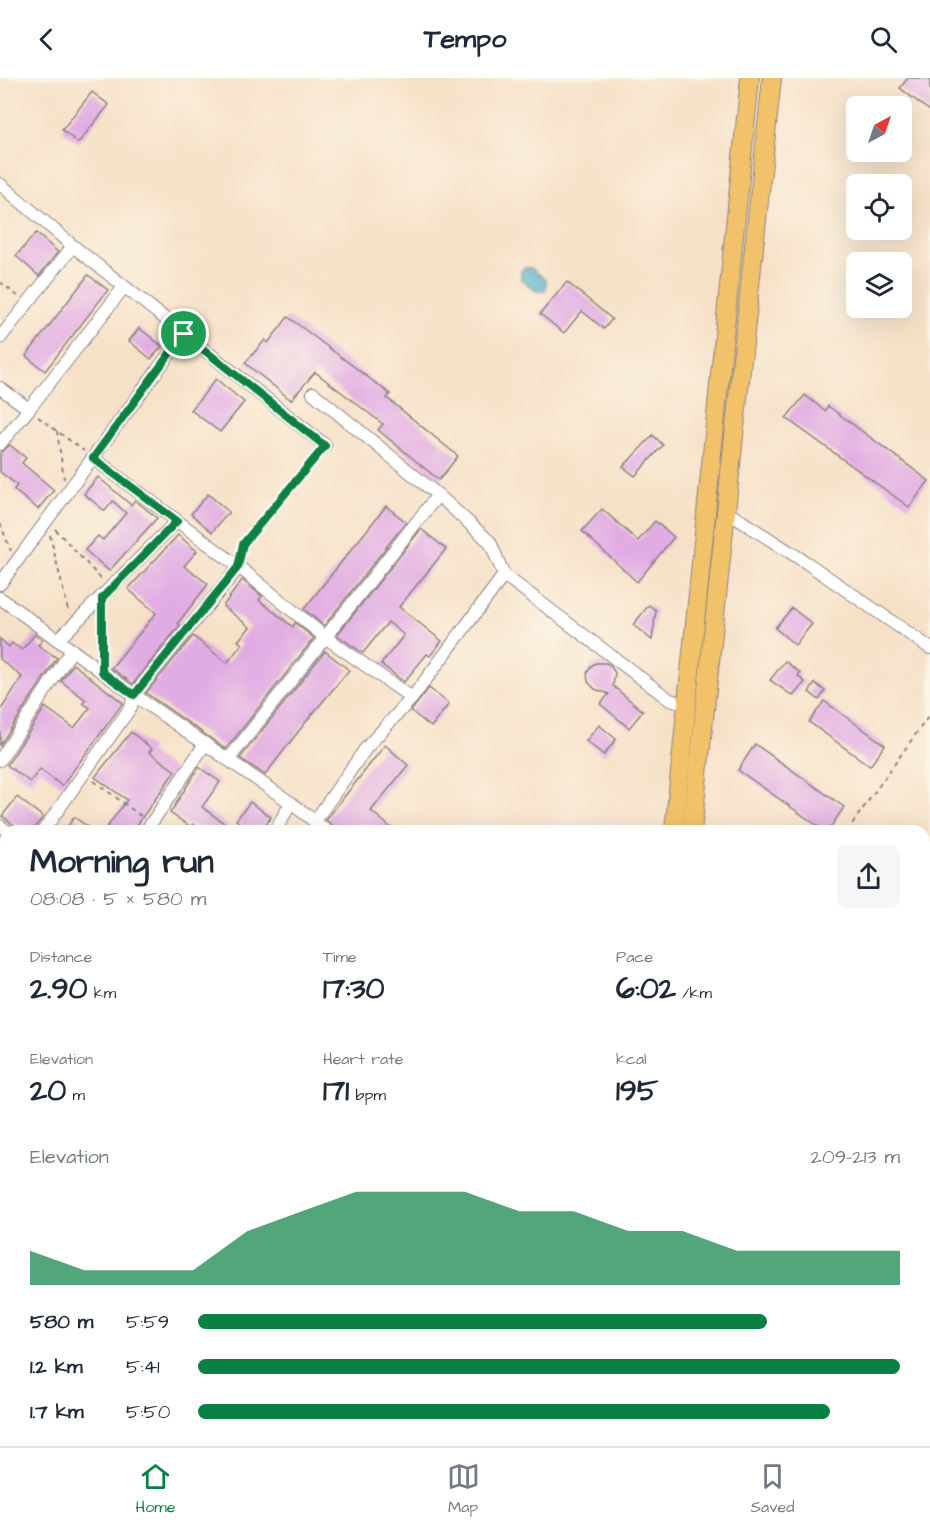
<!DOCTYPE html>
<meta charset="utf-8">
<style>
body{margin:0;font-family:"Architects Daughter",sans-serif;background:#f6f6f7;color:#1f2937;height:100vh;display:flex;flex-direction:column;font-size:22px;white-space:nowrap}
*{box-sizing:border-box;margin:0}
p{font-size:20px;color:#747a83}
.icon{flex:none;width:33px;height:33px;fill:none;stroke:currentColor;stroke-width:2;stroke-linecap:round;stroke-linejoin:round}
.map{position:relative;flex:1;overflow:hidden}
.drawer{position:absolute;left:0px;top:747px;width:930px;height:621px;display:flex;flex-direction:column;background:#fff;border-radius:18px 18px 0 0;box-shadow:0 6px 24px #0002}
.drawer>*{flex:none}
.needle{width:39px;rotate:40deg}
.controls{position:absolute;left:846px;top:18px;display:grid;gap:12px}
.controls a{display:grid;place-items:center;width:66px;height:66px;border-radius:9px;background:#fff;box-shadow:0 6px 24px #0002;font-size:30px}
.pin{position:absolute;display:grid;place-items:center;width:51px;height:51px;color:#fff;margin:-26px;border:3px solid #fff;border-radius:50%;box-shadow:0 2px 6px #0007}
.round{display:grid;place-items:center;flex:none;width:63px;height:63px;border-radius:9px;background:#f6f6f7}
.head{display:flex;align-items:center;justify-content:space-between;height:102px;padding:0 30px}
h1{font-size:33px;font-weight:800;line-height:45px}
.figures{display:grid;grid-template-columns:repeat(3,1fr);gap:9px;height:102px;padding:6px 30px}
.figures div{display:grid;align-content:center}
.figures b{font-size:30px;font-weight:800}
.figures small{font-size:16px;font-weight:400}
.figures p{font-size:16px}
.chart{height:168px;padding:12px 30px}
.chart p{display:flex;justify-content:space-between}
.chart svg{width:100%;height:108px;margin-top:6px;fill:#0b8043;opacity:.7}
ul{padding:0 30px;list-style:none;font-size:20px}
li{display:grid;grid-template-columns:96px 72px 1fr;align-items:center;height:45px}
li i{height:15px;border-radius:8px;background:#0b8043}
header{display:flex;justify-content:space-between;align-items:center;height:78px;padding:0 30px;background:#fff;font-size:27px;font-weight:800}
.dock{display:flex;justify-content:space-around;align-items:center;height:84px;border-top:2px solid #e0e1e3;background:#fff;font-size:16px;color:#747a83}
.dock a{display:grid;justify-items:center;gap:3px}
.dock .active{color:#0b8043}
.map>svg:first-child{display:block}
</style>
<header><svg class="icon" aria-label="back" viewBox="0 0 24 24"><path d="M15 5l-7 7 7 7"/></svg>Tempo<svg class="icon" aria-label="search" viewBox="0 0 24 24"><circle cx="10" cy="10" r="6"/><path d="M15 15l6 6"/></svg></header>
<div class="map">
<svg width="930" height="1368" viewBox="0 0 930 1368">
<rect width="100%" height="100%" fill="#fcf5e5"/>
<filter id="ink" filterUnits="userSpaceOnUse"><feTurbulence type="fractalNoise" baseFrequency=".0167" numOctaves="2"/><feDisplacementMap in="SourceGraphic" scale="12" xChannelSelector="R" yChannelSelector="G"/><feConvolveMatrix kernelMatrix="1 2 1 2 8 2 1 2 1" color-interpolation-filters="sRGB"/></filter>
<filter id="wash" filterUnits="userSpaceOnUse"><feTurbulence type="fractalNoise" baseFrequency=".008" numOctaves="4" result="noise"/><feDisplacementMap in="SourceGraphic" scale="24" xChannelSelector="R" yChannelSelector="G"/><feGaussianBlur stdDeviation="1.35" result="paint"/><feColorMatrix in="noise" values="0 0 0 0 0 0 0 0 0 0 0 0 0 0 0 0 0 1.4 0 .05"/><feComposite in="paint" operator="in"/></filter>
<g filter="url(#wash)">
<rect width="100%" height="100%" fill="#f6e1c8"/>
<path fill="#a8ce79" stroke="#65785a" stroke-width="1.5" d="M0,1236L6,1240V1362H27L24,1368H0Z"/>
<path fill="#4aafc9" stroke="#366882" stroke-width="1.5" d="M524,190H531L546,202V210L544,213H536L521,201V193Z"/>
<g id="blocks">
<g fill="#e1ace3">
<path d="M908,0H930V33L900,10Z"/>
<path d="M92,14L109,27L78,65L62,52Z"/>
<path d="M36,155L58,174L39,198L16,178Z"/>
<path d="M88,197L108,212L45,293L26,278Z"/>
<path d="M567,204L612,241L604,251L582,233L564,255L540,236Z"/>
<path d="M288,239L390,316L387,320L458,378L439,402L378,352L383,346L315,294L291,322L245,285L265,262L268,265Z"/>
<path d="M139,250L162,268L151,281L129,263Z"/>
<path d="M216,301L244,324L220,354L191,332Z"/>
<path d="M805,317L825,333L828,328L929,403L909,429L786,340Z"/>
<path d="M653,357L663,367L635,398L623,389Z"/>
<path d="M10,367L26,380L22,385L54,412L38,431L14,412L17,407L0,394V375Z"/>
<path d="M98,399L131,427L135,422L157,440L109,493L85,472L98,458L103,462L126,435L113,423L105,433L84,416Z"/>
<path d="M208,416L229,434L212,454L191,436Z"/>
<path d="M386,428L406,444L324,548L304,531Z"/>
<path d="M602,431L638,463L655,443L674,459L637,504L582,453Z"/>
<path d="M421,451L446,471L399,529L442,563L430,578L427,576L404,604L381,586L404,557L388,544L363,575L337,557Z"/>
<path d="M178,457L197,473L184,488L208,506L178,545L180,547L133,606L111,590L156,535L128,511Z"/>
<path d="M242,502L262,518L259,522L293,549L295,545L314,560L226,671L146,615L193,558L227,585L242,566L238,563L250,549L223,528Z"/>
<path d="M649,527L656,532L652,562L633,547Z"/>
<path d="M792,530L812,546L795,567L775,550Z"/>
<path d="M35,556L43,562L38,567L57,580L0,667V633L22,599L0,581V561L9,569L12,565L22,572Z"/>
<path d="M325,573L349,592L305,645L265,697L240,680Z"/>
<path d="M785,583L800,595L798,598L805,604L793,618L770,602Z"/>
<path d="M596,585H606L610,587L615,595L613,608L643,633L629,650L600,626L609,616L595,611L588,604L587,595L592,587Z"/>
<path d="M73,586L123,625L62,708L40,691L30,704L7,687L45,629L74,650L90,630L83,625L86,622L61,603Z"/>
<path d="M815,605L825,613L819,622L809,614Z"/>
<path d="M429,610L449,626L431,649L411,633Z"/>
<path d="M824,623L885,667L870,688L809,644Z"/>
<path d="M599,647L616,661L604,677L586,663Z"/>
<path d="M131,654L152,671L149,674L175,693L137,747L139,748L138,753H104L127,722L95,699Z"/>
<path d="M755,666L844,729L828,753H825L738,692Z"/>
<path d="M385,667L408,687L371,733L395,753H339L326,742Z"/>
<path d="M199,689L220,704L202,729L235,753H203L193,746L191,749L170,735Z"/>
<path d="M17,719L43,739L32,753H22L2,738Z"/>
<path d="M250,724L271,739L262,753H250L236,742Z"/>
<path d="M74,739L94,753H64Z"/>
</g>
</g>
</g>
<g filter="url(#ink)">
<use href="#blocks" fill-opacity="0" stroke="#8c8282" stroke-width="1.5"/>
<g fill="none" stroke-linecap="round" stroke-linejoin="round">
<g stroke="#8c8282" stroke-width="14">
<g id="minor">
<path d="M0,106L73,168L325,367"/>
<path d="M0,260L73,168"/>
<path d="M0,310L29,331L124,209"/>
<path d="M313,315L438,417L490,464L504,497L670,622L687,626"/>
<path d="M0,366L29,331"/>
<path d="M93,380L239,489L325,559L412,620"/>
<path d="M727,434L807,485L930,570"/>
<path d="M0,506L184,256"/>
<path d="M0,520L134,617L291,725L327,753"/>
<path d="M58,562L177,443"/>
<path d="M0,682L72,572"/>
<path d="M228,682L438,417"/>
<path d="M315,743L366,670L412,620L504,497"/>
<path d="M0,748L7,753"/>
<path d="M43,753L131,629L134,617L239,489"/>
<path d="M146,753L205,666"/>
<path d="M275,753L291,725"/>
<path d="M924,922L930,914"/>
<path d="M0,971L6,975"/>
<path d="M0,1137L6,1142"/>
<path d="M0,1166L6,1158"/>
<path d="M0,1197L6,1187"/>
<path d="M924,1243L930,1247"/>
<path d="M924,1335L930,1339"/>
<path d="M348,1362L358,1368"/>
<path d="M729,1362L738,1368"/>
<path d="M61,1368L65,1362"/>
<path d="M130,1368L133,1362"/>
<path d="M223,1368L226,1362"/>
<path d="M421,1368L424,1362"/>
</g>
</g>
<g stroke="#8c8282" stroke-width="20">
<g id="highway">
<path d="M674,753L750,0"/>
<path d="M692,753L772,0"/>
<path d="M608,1368L609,1362"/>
<path d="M633,1368L634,1362"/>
</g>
</g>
<g stroke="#8c8282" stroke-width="2" stroke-dasharray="4.5 4.5" stroke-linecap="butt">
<path d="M0,204L19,219"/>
<path d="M38,339L84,373"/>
<path d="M57,353L64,401"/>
<path d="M0,445L11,473"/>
<path d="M55,451L102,502"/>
<path d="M50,457L69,536"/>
<path d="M241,476L243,466L318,377"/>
<path d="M102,535V580"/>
<path d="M94,703L142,739"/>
<path d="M847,753L930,636"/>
<path d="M924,886L930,890"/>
<path d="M924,1065L930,1060"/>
<path d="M924,1087L930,1090"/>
<path d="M924,1172L930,1177"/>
<path d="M924,1232L930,1223"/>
</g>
<use href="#minor" stroke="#fff" stroke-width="12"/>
<use href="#highway" stroke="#f2c26a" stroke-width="18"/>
</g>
</g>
<g fill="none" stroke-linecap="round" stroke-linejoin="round" filter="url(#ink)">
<g stroke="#fff" stroke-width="12">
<path id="route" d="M184,256L325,368L243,466L238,489L134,617L102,594V520L177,443L93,380Z"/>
</g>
<use href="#route" stroke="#0b8043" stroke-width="8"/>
</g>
</svg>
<div class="controls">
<a><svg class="needle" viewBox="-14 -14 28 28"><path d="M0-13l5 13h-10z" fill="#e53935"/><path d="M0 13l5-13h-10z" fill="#747a83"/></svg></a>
<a><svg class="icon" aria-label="locate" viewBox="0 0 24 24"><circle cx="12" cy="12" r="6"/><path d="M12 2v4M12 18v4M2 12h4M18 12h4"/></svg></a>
<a><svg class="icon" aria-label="layers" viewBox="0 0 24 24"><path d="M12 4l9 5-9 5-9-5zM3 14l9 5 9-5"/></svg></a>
</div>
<div class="pin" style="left:184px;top:256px;background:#1e9e55"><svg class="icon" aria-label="arrive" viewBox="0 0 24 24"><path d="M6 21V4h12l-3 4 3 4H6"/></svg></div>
<section class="drawer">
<div class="head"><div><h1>Morning run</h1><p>08:08 · 5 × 580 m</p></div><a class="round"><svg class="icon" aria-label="share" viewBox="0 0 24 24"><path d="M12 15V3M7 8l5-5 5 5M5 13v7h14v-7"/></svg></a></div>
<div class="figures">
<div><p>Distance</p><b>2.90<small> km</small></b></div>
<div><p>Time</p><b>17:30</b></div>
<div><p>Pace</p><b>6:02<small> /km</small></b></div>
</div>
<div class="figures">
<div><p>Elevation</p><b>20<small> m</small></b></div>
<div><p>Heart rate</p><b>171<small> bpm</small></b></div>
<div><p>kcal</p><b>195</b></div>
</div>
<div class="chart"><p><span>Elevation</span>209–213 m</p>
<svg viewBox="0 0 160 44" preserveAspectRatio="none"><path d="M0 44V30L10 38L20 38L30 38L40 22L50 14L60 6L70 6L80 6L90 14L100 14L110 22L120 22L130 30L140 30L150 30L160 30V44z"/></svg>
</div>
<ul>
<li><b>580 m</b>5:59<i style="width:81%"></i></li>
<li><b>1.2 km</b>5:41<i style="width:100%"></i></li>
<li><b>1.7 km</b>5:50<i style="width:90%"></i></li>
</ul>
</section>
</div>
<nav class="dock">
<a class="active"><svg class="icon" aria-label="home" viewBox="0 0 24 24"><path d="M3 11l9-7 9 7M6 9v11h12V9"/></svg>Home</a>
<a><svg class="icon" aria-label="map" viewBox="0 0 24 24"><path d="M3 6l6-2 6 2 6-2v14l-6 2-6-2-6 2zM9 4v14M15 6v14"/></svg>Map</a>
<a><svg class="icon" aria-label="saved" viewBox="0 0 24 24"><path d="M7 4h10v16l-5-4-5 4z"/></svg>Saved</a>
</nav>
